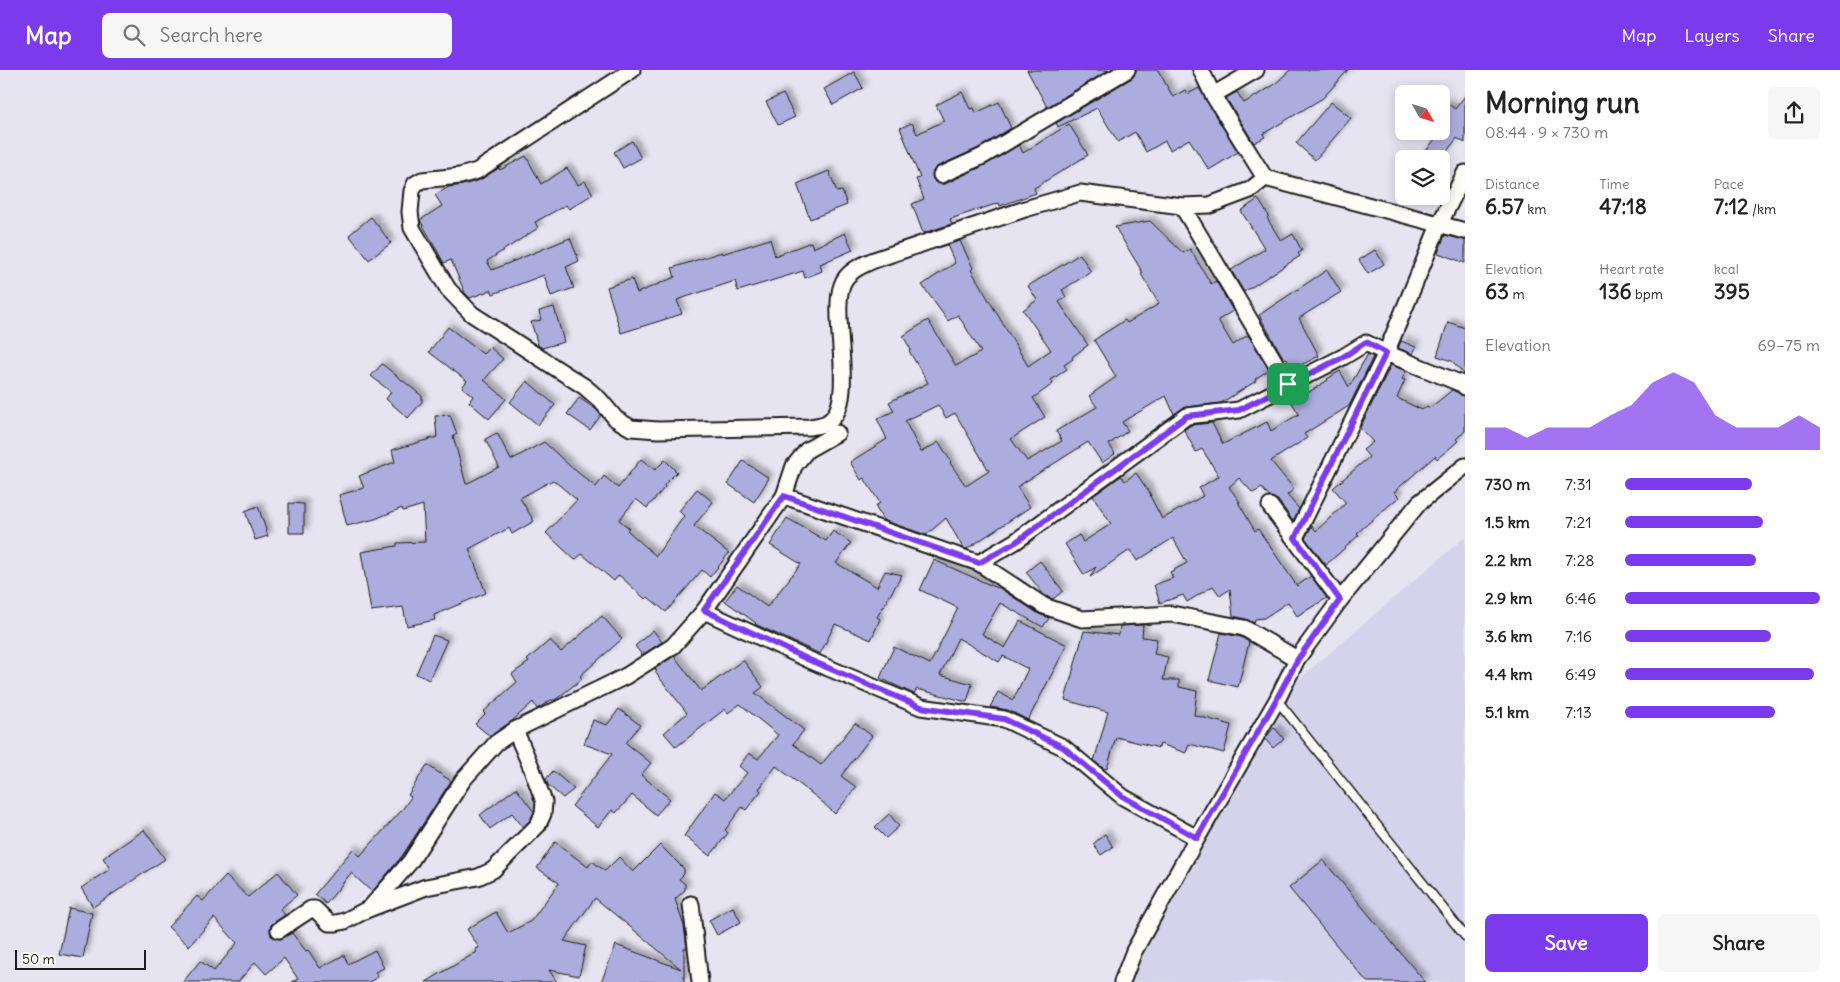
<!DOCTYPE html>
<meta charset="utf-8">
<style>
body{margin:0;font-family:Delius,sans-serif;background:#f6f6f6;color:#222;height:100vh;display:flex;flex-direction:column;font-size:19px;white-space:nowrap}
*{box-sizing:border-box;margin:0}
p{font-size:16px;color:#767676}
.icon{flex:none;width:28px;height:28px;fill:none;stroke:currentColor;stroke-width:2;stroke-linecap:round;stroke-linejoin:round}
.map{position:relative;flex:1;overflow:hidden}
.side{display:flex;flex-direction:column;background:#fff;width:375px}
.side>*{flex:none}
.needle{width:32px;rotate:129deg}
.buttons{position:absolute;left:1395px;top:15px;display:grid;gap:10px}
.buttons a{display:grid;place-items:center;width:55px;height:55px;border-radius:8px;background:#fff;box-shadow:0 2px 12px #0003;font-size:25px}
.scale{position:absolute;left:15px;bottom:12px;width:131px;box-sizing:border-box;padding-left:5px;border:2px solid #1c1c1c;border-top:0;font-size:14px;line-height:18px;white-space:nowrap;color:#1c1c1c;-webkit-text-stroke:4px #fdfcf7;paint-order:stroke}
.pin{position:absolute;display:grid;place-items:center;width:42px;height:42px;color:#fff;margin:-21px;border-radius:10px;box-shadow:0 2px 8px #0006}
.round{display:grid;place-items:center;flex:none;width:52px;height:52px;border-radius:8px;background:#f6f6f6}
.head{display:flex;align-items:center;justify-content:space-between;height:85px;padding:0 20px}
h1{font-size:28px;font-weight:800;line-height:38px}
.metrics{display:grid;grid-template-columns:repeat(3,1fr);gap:8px;height:85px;padding:5px 20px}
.metrics div{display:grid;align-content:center}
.metrics b{font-size:21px;font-weight:800}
.metrics small{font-size:14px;font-weight:400}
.metrics p{font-size:14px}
.chart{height:140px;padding:10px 20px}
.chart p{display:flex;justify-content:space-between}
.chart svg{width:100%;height:90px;margin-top:5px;fill:#7c3aed;opacity:.7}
.primary-button{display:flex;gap:10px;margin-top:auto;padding:10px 20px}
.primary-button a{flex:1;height:58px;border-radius:8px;background:#7c3aed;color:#fff;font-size:20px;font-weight:800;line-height:58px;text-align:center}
.primary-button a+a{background:#f6f6f6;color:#222}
ul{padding:0 20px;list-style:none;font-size:16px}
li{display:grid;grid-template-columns:80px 60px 1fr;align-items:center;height:38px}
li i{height:12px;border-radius:6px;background:#7c3aed}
header{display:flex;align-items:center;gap:30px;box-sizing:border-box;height:70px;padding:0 25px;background:#7c3aed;color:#fff}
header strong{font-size:24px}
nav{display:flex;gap:28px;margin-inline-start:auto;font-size:18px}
.search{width:350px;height:45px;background:#f6f6f6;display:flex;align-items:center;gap:12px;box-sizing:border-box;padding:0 18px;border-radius:8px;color:#767676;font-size:19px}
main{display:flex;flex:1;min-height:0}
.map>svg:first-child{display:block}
</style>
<header>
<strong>Map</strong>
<div class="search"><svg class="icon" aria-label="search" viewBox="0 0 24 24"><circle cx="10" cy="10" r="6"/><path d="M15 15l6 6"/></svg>Search here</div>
<nav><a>Map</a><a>Layers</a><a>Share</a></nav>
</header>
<main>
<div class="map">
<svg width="1465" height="912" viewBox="0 0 1465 912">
<defs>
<filter id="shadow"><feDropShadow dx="4.5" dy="-4.5" stdDeviation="2.5" flood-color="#0004"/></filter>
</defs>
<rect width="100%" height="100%" fill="#e5e4f0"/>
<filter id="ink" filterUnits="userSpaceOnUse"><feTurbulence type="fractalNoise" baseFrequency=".02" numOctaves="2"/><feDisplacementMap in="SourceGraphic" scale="10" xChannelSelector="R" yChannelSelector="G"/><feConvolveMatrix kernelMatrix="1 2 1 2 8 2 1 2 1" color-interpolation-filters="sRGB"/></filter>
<g filter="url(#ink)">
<path fill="#d4d3eb" d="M1465,467V912H1124L1125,891L1297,611Z"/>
<g fill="#adacde" stroke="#1c1c1c" fill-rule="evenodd" filter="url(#shadow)">
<path d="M1027,0H1109L1047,37Z"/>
<path d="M1136,0H1158L1173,27L1185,20L1188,24L1199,18L1238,82L1209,100L1189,69L1170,80L1165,71L1146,82L1135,62L1118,72L1097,38L1058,57L1056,53L1132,8Z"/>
<path d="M1290,0H1348L1323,28L1263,64L1265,67L1254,73L1226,28L1237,22L1244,33L1274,15Z"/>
<path d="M854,2L863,18L833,35L824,19Z"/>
<path d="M962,22L970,39L974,38L976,43L999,32L1011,58L979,78L937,97L932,105L936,113L945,114L987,94L1019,75L1023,83L1069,54L1088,85L1034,118L1036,123L1000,136L999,133L950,149L952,154L923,163L912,134L924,129L916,109L920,108L900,58L912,53L917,64L944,51L936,35Z"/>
<path d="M783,24L795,47L778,55L766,32Z"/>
<path d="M1465,26V73L1457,68L1441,89H1420L1441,61V41L1447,33L1455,39Z"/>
<path d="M1331,32L1351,48L1315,90L1296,73Z"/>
<path d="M632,71L641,88L623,98L614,82Z"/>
<path d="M526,86L541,114L567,98L578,115L585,111L593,124L569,139L566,135L535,152L538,158L487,191L492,200L570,168L579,191L566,197L574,218L551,226L544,205L493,224L491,220L470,228L465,223L451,190L444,193L420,150L442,136L435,125L449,117L463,115L480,110L499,98L500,100Z"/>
<path d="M829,101L837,122L842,121L847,135L810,149L797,114Z"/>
<path d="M1258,129L1269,146L1267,148L1281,171L1293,164L1302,181L1298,183L1300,186L1244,222L1231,200L1265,179L1241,141Z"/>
<path d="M371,147L391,173L369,190L349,165Z"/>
<path d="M1150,151L1183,183L1190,179L1211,214L1216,211L1233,241L1218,250L1233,275L1248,265L1269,300L1255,309L1256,311L1221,333L1186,337L1174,344L1166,326L1122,352L1128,361L1109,374L1115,384L1102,393L1088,372L1017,417L1030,437L967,479L963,478L946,448L926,465L883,450L875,436L880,433L864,408L861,410L850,392L887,369L877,349L894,341L889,332L928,313L909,281L911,280L903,266L928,250L956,296L981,282L958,245L948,251L922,215L955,193L947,175L960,171L973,198L971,200L1028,296L1051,280L1023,240L1037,230L1028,216L1080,184L1091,202L1062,220L1066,227L1059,232L1088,275L1072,287L1073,289L1064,295L1067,299L1051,310L1053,314L1033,328L1045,347L1011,369L1027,391L1062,371L1056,361L1097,337L1089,326L1116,307L1094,270L1125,250L1127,253L1159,234L1141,204L1143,203L1115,157ZM938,335L946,348L955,343L989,401L966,416L950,393L951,392L939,372L921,382L905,351Z"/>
<path d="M845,163L853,180L820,194L822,201L805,208L803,201L738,221L735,211L677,230L682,244L621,263L607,217L632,209L637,223L675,207L672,198L722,182V184L770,169L775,186L811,172L813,178Z"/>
<path d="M1445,165L1465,170V193L1438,183Z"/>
<path d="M1375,180L1384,194L1368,204L1359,190Z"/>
<path d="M1327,200L1341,222L1299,248L1319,286L1293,299L1286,288L1284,289L1259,245Z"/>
<path d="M554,237L564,272L542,278L538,275L531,252L541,250L539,241Z"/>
<path d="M1448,252L1465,258V305L1452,291L1437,286Z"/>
<path d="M448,257L483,284L490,277L503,289L484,310L506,329L489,349L469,332L473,326L462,317L467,311L429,282Z"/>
<path d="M1401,271L1416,277L1413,284L1398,278Z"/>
<path d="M1368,284L1373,287L1349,336L1304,364L1307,368L1271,391L1294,419L1287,425L1299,439L1293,451L1278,430L1269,427L1262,418L1253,423L1239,408L1229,417L1240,432H1238L1255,461L1258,459L1297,516L1311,506L1327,528L1297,546L1288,532L1264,548L1255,549L1254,553L1246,549L1233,546L1230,519L1220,526L1213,516L1187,532L1183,525L1160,533L1154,515L1173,508L1170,502L1187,493L1173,468L1137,491L1130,480L1090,507L1096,497L1084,505L1065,474L1079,465L1083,472L1111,454L1093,426L1121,406L1125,411L1136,403L1151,425L1150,426L1162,449L1203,426L1199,418L1219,406L1202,379L1196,382L1184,360L1191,355L1212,353L1223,374L1267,352L1271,361L1299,344L1292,333L1328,310L1327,309L1340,301L1349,317Z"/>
<path d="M382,294L422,326V332L408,348L386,329L391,322L371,306Z"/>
<path d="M1391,295L1406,301L1402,309L1405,310L1397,328L1422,340L1427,336L1430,338L1452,320L1465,326V361L1456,369L1458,371L1437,389L1435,386L1394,422L1399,427L1357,463L1359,465L1326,495L1305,468L1312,456L1316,461L1346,433L1333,418L1369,387L1363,380L1373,372L1360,358Z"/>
<path d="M527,311L555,335L538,355L510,332Z"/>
<path d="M579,328L596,339L601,345L590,360L567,344Z"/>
<path d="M450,345L457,364L453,366L466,414L499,397L485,369L497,363L511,390L544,372L571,397L596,417L604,406L618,418L641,389L655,400L665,390L677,402L664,415L665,417L647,438L636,429L619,450L629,458L627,460L656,486L684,446L679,441L697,419L713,432L694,456L729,483L710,507L702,500L666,542L648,527L645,529L619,505L614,511L582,484L575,490L546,463L577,430L553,410L520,428L534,451L512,464L509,458L469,479L486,523L434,545L435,550L407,556L403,537L371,541L361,482L397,476V473L425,472L423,435L403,441L402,438L375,449L347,456L339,425L364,418L359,406L395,392L392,380L437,367L435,346Z"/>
<path d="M743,391L769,408L754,432L728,414Z"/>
<path d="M289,433L304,434V463H289Z"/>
<path d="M258,436L268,466L255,470L245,441Z"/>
<path d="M787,448L826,471L833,461L851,473L836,493L877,517L885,501L902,505L877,547L880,549L871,570L835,554L820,584L755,554L756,553L725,531L737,515L767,537L801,494L770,475Z"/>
<path d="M934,490L997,518L998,517L1039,544L1049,548L1043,557L1000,533L982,564L1005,578L1020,551L1067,575L1028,650L1008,640L990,637L998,622L1013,630L1028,599L1003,586L999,592L958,568L940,605L972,614L967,632L917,619L914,624L880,608L894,577L930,594L958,538L920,520Z"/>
<path d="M1040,491L1063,521L1053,529L1044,525L1026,502Z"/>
<path d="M602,546L622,569L580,606L582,609L555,630H551L537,639L533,632L512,651L490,666L475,654L485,644L483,642L517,612L512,604L529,592L527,590L550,570L561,582Z"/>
<path d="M1143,555L1142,567L1157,569L1154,584L1168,587L1163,610H1179V617L1197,621L1194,645L1231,655L1224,683L1189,674L1186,683L1160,674L1159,678L1116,667L1107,699L1103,698L1094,691L1108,642L1065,630L1084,561L1119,565L1120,556Z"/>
<path d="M653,560L662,572L642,585L635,576Z"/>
<path d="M1221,563L1241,567L1249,572L1238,617L1209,610Z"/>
<path d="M433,565L447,570L429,610L416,604Z"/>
<path d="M674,586L701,621L743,590L763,617L755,623L804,660L793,674L821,695L855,653L872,666L841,706L856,717L835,744L820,730L776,696L759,719L761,721L746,740L742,737L725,760L728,763L710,786L684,766L715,722L725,729L747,703L739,696L749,683L758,689L778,665L740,634L728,643L725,639L676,677L664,663L687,643L655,602L657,601L655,599Z"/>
<path d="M619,639L640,655L626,673L651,693L641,705L670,729L656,745L632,725L616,743L612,740L598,757L572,736L612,684L584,674L593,650L607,655Z"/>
<path d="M1274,657L1284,669L1273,678L1265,669Z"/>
<path d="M427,695L451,711L402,786L372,822L351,803L326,834L315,824L353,779L360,786L402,740L411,727L408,725Z"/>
<path d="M553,701L574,719L563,728L548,715L546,709Z"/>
<path d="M516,718L534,742L530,750L523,757L512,743L490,759L480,745Z"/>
<path d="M889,744L899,756L886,768L875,757Z"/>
<path d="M144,760L165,789L93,837L81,818L110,799L103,788Z"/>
<path d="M1105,764L1113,777L1101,785L1093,774Z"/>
<path d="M555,772L588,797L592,791L605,801L619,787L633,802L660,775L684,799V804L679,809L685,814V820L675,829L684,856L687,878H684V912H601L616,875L681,899L595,828L564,871L586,876L579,906L549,900L557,912H426L477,882L475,879L479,878L467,859L496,842L508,863L531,851L559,813L537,798Z"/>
<path d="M1323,790L1425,912H1367L1289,818Z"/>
<path d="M278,802L297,825L280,839L285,845L271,855L270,860L271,866L280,869L292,863L306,881L308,880L320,898L344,885L348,894L375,880L384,898L375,902L378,907L369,912H292L298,909L284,888L266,904L255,892L238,912H183L200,891L214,901L237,873L214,848L189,876L168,857L197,826L203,831L226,806L248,827Z"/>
<path d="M733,837L741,852L717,865L709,850Z"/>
<path d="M69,838L92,843L83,888L59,884Z"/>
</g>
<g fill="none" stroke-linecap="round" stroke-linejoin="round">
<g stroke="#1c1c1c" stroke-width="11">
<path id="service" d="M1277,630L1465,866"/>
</g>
<g stroke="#1c1c1c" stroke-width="19">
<g id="minor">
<path d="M632,0L477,101L460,106L422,110L415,114L412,121L410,142L412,158L448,219L472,244L585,317L600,330L616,349L631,358L658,360L810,357C816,356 824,355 828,352C858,333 830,247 842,215C846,202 862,195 874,190L1025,139L1080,123L1182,136L1210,135L1250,120L1265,108L1465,161"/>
<path d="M1201,0L1213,25"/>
<path d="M1256,0L1213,25L1265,108"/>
<path d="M941,105L983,86L1127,0"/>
<path d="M1182,136L1288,314"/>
<path d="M784,426L979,493L1044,536L1082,549L1172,544L1244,558L1297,589"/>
<path d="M1270,436L1340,530"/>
<path d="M1295,468L1386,283L1439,155L1465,103"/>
<path d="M979,493L1016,471L1187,346L1239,340L1343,287L1366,273L1386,283L1462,314L1465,317"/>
<path d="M704,541L807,589L921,637L1004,649L1063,677L1123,727L1197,768"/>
<path d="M691,834L700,912"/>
<path d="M371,838L426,817L478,807L493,800L538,755L543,744L544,732L532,699L515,660"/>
<path d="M279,860L311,839H315L329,853H336L345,851L370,838L410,792L463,710L496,673L515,660L626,606L673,576L704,541L784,426L794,396L807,380L837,363"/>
<path d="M1122,912L1134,881L1197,768L1277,630L1297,589L1340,530L1419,433L1465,396"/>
</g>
</g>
<use href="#service" stroke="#fdfcf7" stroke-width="8"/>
<use href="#minor" stroke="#fdfcf7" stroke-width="15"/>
</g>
</g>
<g fill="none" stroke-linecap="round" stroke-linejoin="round" filter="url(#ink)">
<g stroke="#fff" stroke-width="10">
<path id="route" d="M1366,272L1386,283L1295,468L1340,530L1298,589L1276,630L1197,768L1122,726L1063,677L1004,649L921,637L807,589L704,540L784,426L979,493L1016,472L1187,346L1239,340L1343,287Z"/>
</g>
<use href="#route" stroke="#7c3aed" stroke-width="6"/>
</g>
</svg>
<div class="buttons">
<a><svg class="needle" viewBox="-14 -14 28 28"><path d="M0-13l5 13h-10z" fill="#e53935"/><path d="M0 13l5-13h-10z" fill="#767676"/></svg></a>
<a><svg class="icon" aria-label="layers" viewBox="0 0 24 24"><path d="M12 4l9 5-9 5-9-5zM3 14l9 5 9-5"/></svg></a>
</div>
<div class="scale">50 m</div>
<div class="pin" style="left:1288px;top:314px;background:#1e9e55"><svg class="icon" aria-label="arrive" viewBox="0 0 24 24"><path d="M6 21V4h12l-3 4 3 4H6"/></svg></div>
</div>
<section class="side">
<div class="head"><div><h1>Morning run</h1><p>08:44 · 9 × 730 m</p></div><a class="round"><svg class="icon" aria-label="share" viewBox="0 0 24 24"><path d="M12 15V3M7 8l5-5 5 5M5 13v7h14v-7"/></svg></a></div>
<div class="metrics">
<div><p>Distance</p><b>6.57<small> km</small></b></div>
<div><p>Time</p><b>47:18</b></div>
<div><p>Pace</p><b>7:12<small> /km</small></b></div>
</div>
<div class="metrics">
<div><p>Elevation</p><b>63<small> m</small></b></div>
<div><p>Heart rate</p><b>136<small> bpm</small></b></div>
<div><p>kcal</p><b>395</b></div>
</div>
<div class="chart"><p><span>Elevation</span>69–75 m</p>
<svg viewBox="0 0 160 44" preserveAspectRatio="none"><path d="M0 44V33L10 33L20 38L30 33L40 33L50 33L60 27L70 22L80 11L90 6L100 11L110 27L120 33L130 33L140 33L150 27L160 33V44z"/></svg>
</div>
<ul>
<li><b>730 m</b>7:31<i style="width:65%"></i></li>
<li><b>1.5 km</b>7:21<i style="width:71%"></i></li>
<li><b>2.2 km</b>7:28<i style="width:67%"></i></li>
<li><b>2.9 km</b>6:46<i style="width:100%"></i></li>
<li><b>3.6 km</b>7:16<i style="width:75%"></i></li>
<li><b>4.4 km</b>6:49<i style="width:97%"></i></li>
<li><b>5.1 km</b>7:13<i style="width:77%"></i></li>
</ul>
<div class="primary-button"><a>Save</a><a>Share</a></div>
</section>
</main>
